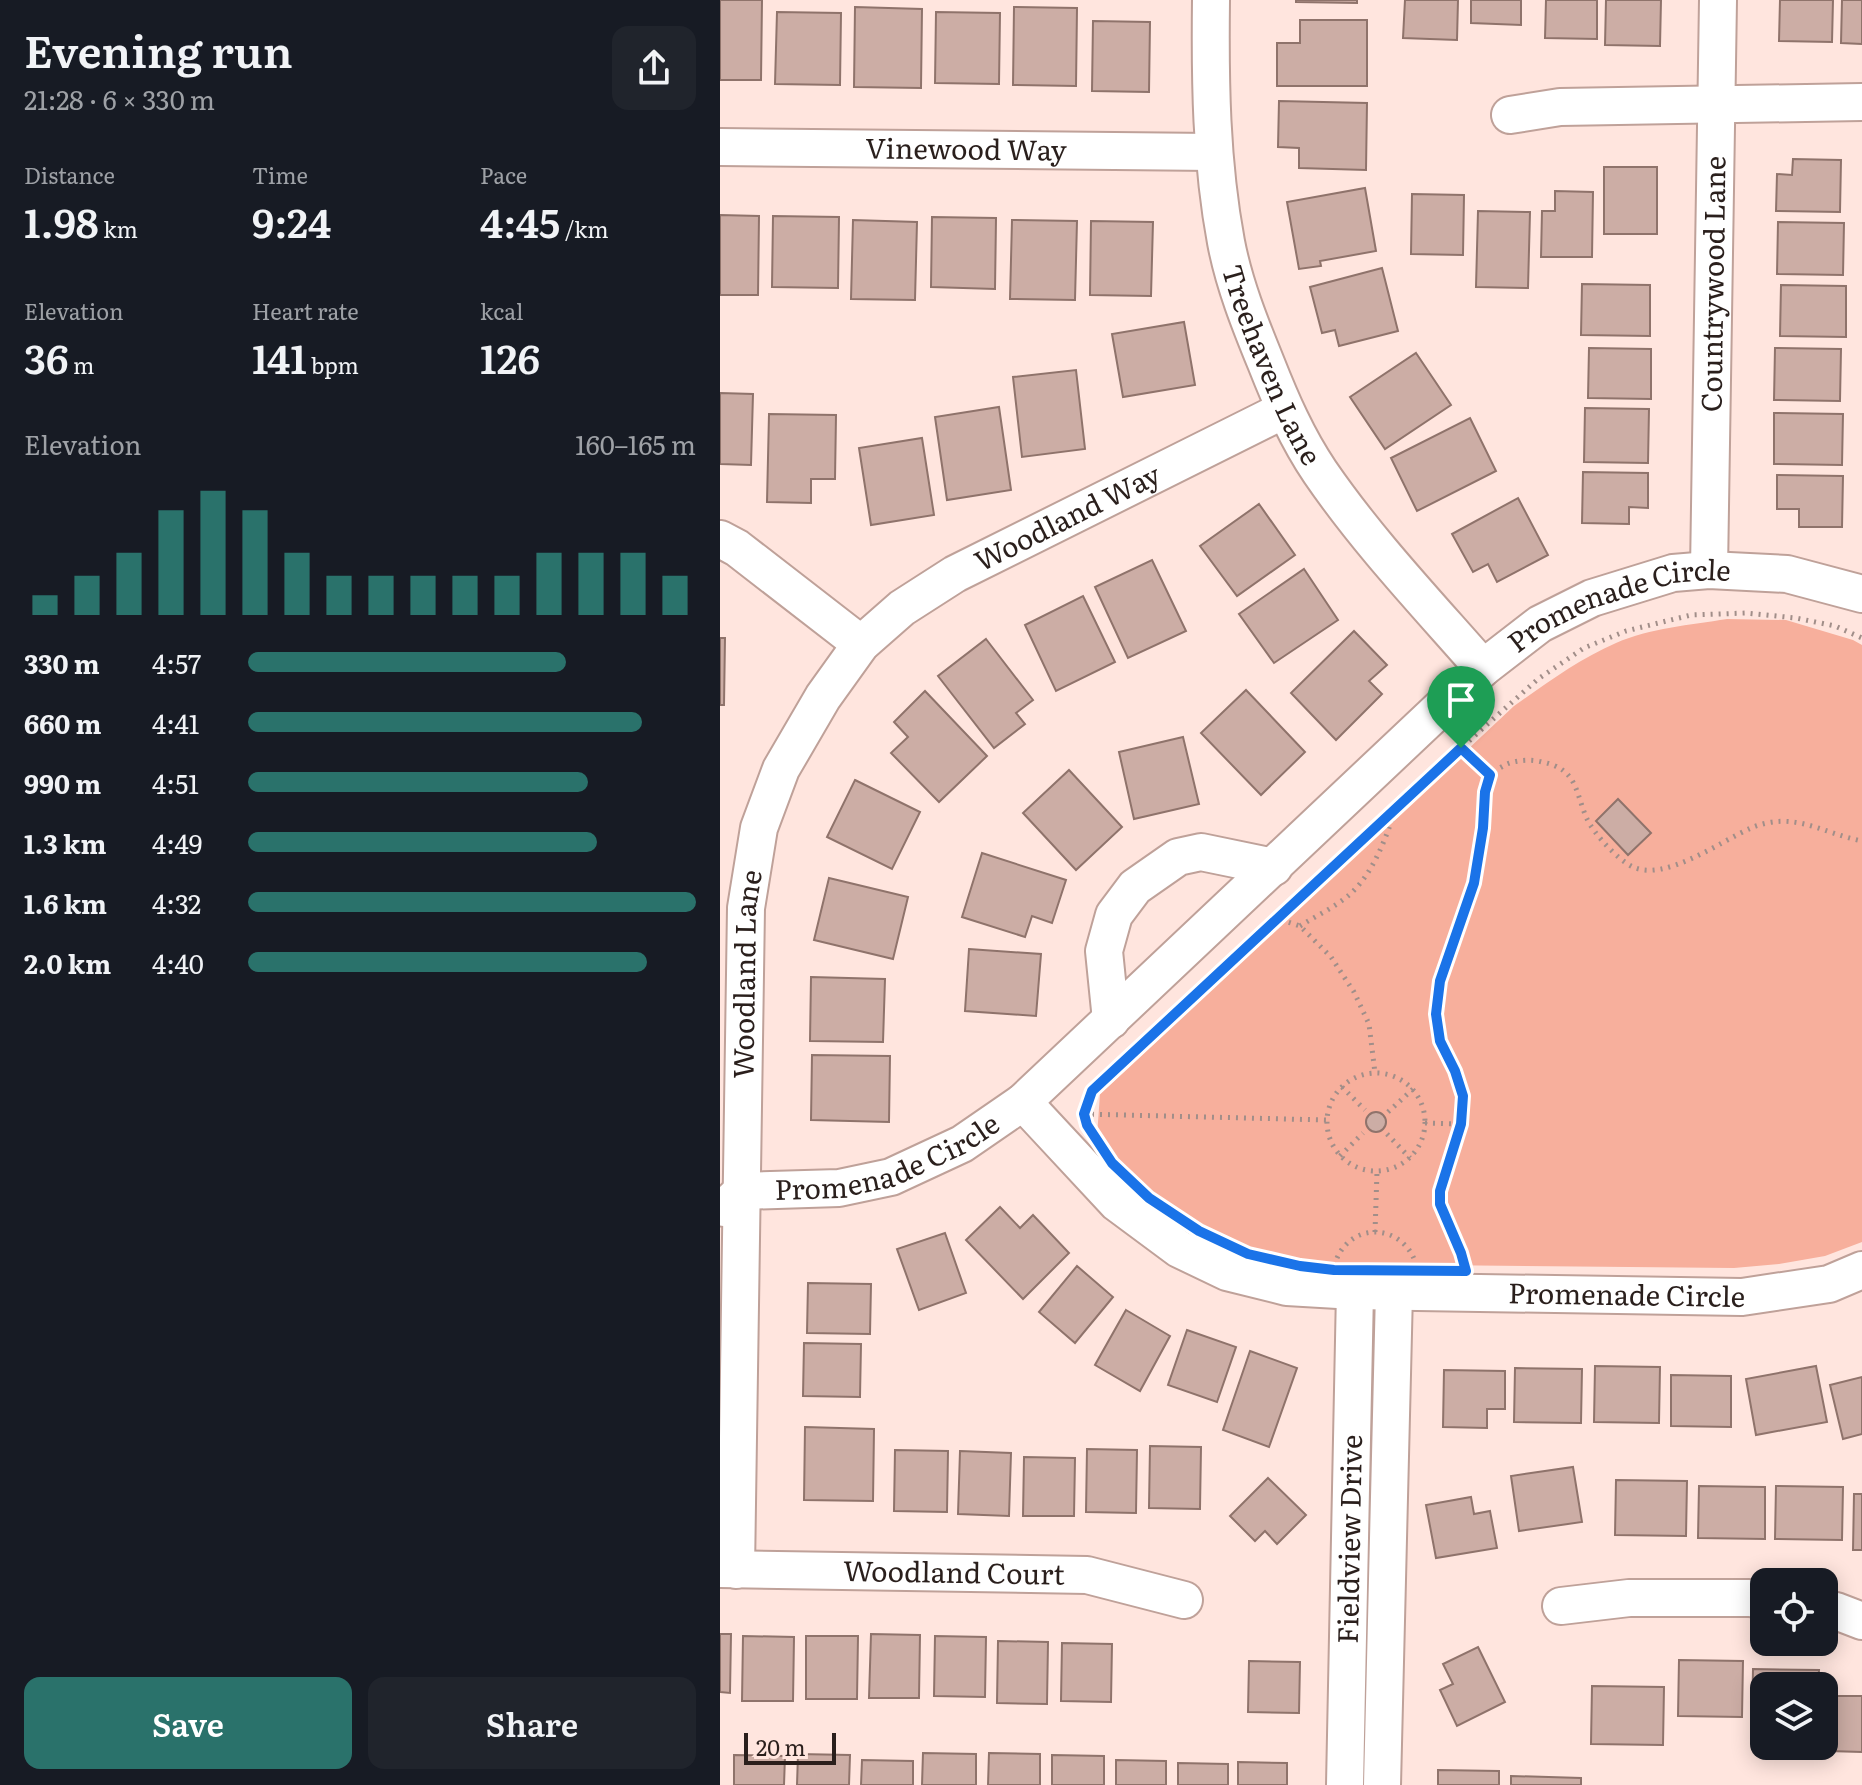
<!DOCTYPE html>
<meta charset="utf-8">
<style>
body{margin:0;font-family:Literata,serif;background:#20242c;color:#f1f3f6;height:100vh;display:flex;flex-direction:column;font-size:30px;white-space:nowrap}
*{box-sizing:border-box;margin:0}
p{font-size:26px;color:#9ea1a6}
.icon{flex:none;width:44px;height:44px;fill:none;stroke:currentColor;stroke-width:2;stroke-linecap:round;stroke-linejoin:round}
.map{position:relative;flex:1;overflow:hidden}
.drawer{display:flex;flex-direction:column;background:#171b24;width:720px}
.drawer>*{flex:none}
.controls{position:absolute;left:1030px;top:1568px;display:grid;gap:16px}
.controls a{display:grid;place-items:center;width:88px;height:88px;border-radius:16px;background:#171b24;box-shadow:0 4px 20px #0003;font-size:40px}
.scale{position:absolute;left:24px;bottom:20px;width:92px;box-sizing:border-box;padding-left:8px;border:4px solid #2a1f1c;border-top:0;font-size:22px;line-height:28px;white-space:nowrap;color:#2a1f1c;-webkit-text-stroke:6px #ffe5de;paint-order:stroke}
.pin{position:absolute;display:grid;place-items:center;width:68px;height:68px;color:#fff;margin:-82px -34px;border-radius:50% 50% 50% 0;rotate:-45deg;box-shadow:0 0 8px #0007}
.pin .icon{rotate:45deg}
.round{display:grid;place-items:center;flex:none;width:84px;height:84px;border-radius:16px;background:#20242c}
.overview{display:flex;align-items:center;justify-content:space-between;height:136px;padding:0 24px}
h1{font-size:44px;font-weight:600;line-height:60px}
.stats{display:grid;grid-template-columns:repeat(3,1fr);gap:12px;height:136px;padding:8px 24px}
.stats div{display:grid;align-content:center}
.stats b{font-size:40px;font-weight:600}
.stats small{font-size:22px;font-weight:400}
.stats p{font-size:22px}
.chart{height:224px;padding:16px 24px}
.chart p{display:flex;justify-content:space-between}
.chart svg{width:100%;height:144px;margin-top:8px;stroke:#2a726b;stroke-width:6}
.primary-button{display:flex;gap:16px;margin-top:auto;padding:16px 24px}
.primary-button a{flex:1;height:92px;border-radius:16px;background:#2a726b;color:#fff;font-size:32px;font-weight:600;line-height:92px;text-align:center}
.primary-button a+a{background:#20242c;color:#f1f3f6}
ul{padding:0 24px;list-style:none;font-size:26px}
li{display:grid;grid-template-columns:128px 96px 1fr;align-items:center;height:60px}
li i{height:20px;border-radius:10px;background:#2a726b}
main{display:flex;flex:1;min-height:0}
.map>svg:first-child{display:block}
</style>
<main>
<section class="drawer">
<div class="overview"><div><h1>Evening run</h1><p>21:28 · 6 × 330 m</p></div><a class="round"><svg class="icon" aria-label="share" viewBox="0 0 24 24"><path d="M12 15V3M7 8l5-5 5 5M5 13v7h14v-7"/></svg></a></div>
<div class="stats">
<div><p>Distance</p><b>1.98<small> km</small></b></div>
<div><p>Time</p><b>9:24</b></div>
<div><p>Pace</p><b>4:45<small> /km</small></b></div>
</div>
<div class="stats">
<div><p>Elevation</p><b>36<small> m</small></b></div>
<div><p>Heart rate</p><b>141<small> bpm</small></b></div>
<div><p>kcal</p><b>126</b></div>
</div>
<div class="chart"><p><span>Elevation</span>160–165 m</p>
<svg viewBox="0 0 160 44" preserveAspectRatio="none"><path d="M5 44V38M15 44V32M25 44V25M35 44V12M45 44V6M55 44V12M65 44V25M75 44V32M85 44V32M95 44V32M105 44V32M115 44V32M125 44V25M135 44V25M145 44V25M155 44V32"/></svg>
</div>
<ul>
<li><b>330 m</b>4:57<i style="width:71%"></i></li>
<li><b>660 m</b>4:41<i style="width:88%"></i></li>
<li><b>990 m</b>4:51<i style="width:76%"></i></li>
<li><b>1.3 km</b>4:49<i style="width:78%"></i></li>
<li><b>1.6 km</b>4:32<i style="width:100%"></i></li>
<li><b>2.0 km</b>4:40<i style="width:89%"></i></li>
</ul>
<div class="primary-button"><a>Save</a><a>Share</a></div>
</section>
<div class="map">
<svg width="1142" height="1785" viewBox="0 0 1142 1785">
<rect width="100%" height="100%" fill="#ffe5de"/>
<path fill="#f7af9c" d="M1007,619L1066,620L1133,640L1142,645V1242L1105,1256L1059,1264L1014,1268L614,1264C544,1256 488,1238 432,1195C414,1181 393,1153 377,1136L380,1094L794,706C827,683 859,659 896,643C930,628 970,625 1007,619Z"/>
<g fill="#ccada5" stroke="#8f736b" stroke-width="2">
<path d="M0,0H42L41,80H0Z"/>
<path d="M576,0H637V3L576,2Z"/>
<path d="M685,0H738L737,40L683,38Z"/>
<path d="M751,0H801V25L751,23Z"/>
<path d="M826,0H877V39L825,38Z"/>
<path d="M886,0H941L940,46L885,45Z"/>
<path d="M1060,0H1113L1112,42L1059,41Z"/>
<path d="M1122,0H1142V44L1121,43Z"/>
<path d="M135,7L202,9L201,88L134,87Z"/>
<path d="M294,7L357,8L356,86L293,85Z"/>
<path d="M57,12L121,13L120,85L55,84Z"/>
<path d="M216,12L280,13L279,84L215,83Z"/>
<path d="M580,20H647V86H557V43H580Z"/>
<path d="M373,21L430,22L429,92L372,91Z"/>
<path d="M559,101L647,103L646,170L579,168V148L558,147Z"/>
<path d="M1073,159L1121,160L1120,212L1056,211L1057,174L1072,175Z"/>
<rect x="884" y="167" width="53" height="67"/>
<path d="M645,188L656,251L600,261L601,266L579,269L567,202Z"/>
<path d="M835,191L873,192L872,257H821L822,211H835Z"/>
<path d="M692,194L744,195L743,255L691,254Z"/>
<path d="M758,211L810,212L808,288L756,287Z"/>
<path d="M0,215L39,216L38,295H0Z"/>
<path d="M53,216L119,217L118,288L52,287Z"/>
<path d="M212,217L276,218L275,289L211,287Z"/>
<path d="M133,220L197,222L195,300L131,299Z"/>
<path d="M292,220L357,221L355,300L290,299Z"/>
<path d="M371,221L433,222L431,296L370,295Z"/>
<path d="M1058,222L1124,223L1123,275L1057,274Z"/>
<path d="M662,268L678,331L619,346L615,330L602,333L590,287Z"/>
<path d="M862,284L930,285V336L861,335Z"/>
<path d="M1061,285L1126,286V337L1060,336Z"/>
<path d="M464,322L475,385L403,397L392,334Z"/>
<path d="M869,348L931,349V399L868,398Z"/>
<path d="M1055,348L1121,349L1120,401L1054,400Z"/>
<path d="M696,353L731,405L665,449L630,397Z"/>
<path d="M356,370L365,449L302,457L293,377Z"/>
<path d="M0,393L33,394L31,465L0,464Z"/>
<path d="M279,407L291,490L227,500L215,417Z"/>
<path d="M865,408L929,409L928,463L864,462Z"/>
<path d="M1054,413L1123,414L1122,465L1054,464Z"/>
<path d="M49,414L116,415L115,479H91V503L47,502Z"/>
<path d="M750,418L776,471L697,511L671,458Z"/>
<path d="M202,438L214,515L151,525L139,448Z"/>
<path d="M863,472L928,473V508L909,507V524L862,523Z"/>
<path d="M1057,475L1123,476L1122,527H1079V509H1057Z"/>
<path d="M798,498L828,555L777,582L768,564L753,572L732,534Z"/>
<path d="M539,504L575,555L517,596L480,546Z"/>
<path d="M432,560L466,631L408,658L375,587Z"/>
<path d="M584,569L618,620L554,663L519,614Z"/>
<path d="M363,596L395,662L336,691L305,625Z"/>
<path d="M634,631L667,665L649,681L662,694L616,740L571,693Z"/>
<path d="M0,638H5L4,705H0Z"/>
<path d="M266,639L313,700L296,713L305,724L274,748L218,676Z"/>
<path d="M526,690L585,752L541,795L481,733Z"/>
<path d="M205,691L267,756L219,802L171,753L188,737L174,722Z"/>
<path d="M463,737L479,804L414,819L399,752Z"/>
<path d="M349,770L402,827L356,870L303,813Z"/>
<path d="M135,780L200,812L172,869L107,837Z"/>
<path d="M898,799L931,833L908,855L876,821Z"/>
<path d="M262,853L346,880L332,923L312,916L305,937L242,917Z"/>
<path d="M109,878L188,897L173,959L94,940Z"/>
<path d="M249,949L321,954L316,1016L245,1011Z"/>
<path d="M91,977L165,979L163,1042L90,1041Z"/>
<path d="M92,1055L170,1056L169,1122L91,1120Z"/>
<circle cx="656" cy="1122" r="10"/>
<path d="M280,1207L300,1228L313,1215L349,1253L303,1299L246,1240Z"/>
<path d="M225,1233L246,1293L199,1310L177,1249Z"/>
<path d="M357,1266L393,1297L355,1343L319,1312Z"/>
<path d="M88,1283L151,1284L150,1334L87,1333Z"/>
<path d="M406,1310L450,1336L420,1391L375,1365Z"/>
<path d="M467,1330L516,1347L497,1402L448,1385Z"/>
<path d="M84,1343L141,1344L140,1397L83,1396Z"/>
<path d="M530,1351L577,1368L549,1447L503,1430Z"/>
<path d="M875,1366L940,1367L939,1423L874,1422Z"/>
<path d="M1096,1366L1107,1422L1036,1435L1026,1379Z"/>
<path d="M795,1368L862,1369L861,1423L794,1422Z"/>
<path d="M724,1370L785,1371V1409H767V1428L723,1427Z"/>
<path d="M951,1375L1011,1376V1427L951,1426Z"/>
<path d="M1142,1377V1434L1123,1439L1110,1385Z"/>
<path d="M85,1427L154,1429L153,1501L84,1500Z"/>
<path d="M430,1446L481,1447L480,1509L429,1508Z"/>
<path d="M367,1449L417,1450L416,1513L366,1512Z"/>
<path d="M175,1450L228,1451L227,1512L174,1511Z"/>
<path d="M240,1451L291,1453L289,1516L238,1514Z"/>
<path d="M304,1457L355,1458L354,1516H303Z"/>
<path d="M853,1467L862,1522L799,1531L791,1476Z"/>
<path d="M548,1478L586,1515L557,1544L545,1531L535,1541L510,1516Z"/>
<path d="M896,1480L967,1481L966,1536L895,1535Z"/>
<path d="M979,1486L1045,1487V1539L978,1538Z"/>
<path d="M1056,1486L1123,1487L1122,1540L1055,1539Z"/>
<path d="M1134,1494H1142V1550H1133Z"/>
<path d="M751,1497L754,1514L770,1511L777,1548L716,1558L706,1505Z"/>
<path d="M0,1634H11L10,1693L0,1692Z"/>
<path d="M151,1634L200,1635L199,1698H149Z"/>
<path d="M23,1636L74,1637L73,1701H22Z"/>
<path d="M86,1636H138L137,1699H86Z"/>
<path d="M215,1636L266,1637L265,1697L214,1696Z"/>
<path d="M278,1641L328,1642L327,1704L277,1703Z"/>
<path d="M342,1643L392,1644L391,1702L341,1701Z"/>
<path d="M758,1647L785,1702L737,1726L720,1690L733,1684L723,1664Z"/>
<path d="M959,1660L1023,1661L1022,1717L958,1716Z"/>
<path d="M529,1661L580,1662L579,1713L528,1712Z"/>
<path d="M1033,1669L1099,1670L1098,1686H1044V1724H1032Z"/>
<path d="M872,1686L944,1687L943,1745L871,1744Z"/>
<path d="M1110,1696H1142V1752L1109,1751Z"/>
<path d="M203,1753L256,1754V1785H202Z"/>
<path d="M269,1753L320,1754V1785H268Z"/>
<path d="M78,1754L130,1755L129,1785H77Z"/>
<path d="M14,1755L65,1756L64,1785H14Z"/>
<path d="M332,1755L384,1756V1785H332Z"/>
<path d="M142,1760L193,1761V1785H141Z"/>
<path d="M396,1760L446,1761V1785H396Z"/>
<path d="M518,1762L567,1763V1785H518Z"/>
<path d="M458,1763L508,1764V1785H458Z"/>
<path d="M718,1770L779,1771V1785H718Z"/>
<path d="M791,1776L861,1778V1785H791Z"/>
</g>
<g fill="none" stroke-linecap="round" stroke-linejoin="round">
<g stroke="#bfa199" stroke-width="40">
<g id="minor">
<path id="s1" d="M491,0C490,81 491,162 506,242C514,284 530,324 546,363C561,401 577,438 600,472C648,542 707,604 763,668"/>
<path d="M790,115L840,107L1142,102"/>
<path id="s2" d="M0,147L493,152"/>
<path d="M0,539L17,548L141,644"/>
<path id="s3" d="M989,570L998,0"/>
<path d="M391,1020L384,951L394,915L415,887L458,857L481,852L554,867"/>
<path id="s4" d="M303,1102L397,1203L459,1249L507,1272L567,1287L635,1291L1022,1297L1109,1284L1142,1270"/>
<path id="s5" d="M4,1208L22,1191L119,1188L171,1177L242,1144L303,1102L763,668L820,624L872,598L953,573L989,570L1067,574L1142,594"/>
<path id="s6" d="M0,1569L367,1575L464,1600"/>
<path id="s7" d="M16,1570L26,908L39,828L61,769L103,697L141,644L182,608L235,574L564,410"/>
<path d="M841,1606L909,1598H1029L1044,1600"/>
<path d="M1104,1609L1116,1611L1142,1621"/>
<path id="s8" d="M625,1785L635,1291"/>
<path d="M662,1785L674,1292"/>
</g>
</g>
<g stroke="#a18e89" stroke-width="5" stroke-dasharray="2 6" stroke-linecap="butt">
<path d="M741,748L770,775"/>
<path d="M553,921H565L580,926L611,957L634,992L649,1024L655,1073"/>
<path d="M580,926C596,916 615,907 629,895C653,874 665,840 675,811"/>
<circle cx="656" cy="1122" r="49"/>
<path d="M622,1087L645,1110"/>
<path d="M668,1112L693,1089"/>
<path d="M364,1114L606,1120"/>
<path d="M365,1119L364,1114L372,1091L762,729L818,679L864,648L906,631L971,615L1026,613L1076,618L1115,626L1142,638"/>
<path d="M705,1123L741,1124"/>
<path d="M667,1134L690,1158"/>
<path d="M620,1156L643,1133"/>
<path d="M655,1232L657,1172"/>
<path d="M617,1258C634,1221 681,1225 695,1261"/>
<path d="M743,1262C737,1242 719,1214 720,1193C723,1162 749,1128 742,1094C736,1066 716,1044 716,1014C716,989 726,967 734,944C743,920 752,894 757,869C759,855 762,841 763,827C764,812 761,785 771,774C774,771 783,766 787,764C797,760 811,759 822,762C858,769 855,792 867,819C874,834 898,860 913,867C945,882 1001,841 1031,828C1074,810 1101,833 1142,841"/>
</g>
<use href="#minor" stroke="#fff" stroke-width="36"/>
</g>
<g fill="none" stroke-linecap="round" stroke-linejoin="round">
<g stroke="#fff" stroke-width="16">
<path id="route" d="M741,748L770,775L765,792L763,828L754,883L720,981L716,1014L720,1041L735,1071L743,1096L741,1124L720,1191V1204L741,1253L746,1271L614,1270L580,1266L528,1254L479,1231L429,1198L392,1163L367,1125L364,1114L372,1091Z"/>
</g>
<use href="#route" stroke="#1a73e8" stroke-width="10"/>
</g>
<g text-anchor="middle" stroke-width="8" stroke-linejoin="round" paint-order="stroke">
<g font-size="28" fill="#2a1f1c" stroke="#ffe5de">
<text dy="10" stroke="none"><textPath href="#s2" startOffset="246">Vinewood Way</textPath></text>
<text dy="10" stroke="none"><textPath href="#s3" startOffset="286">Countrywood Lane</textPath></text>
<text dy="10" stroke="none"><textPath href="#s1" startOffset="374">Treehaven Lane</textPath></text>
<text dy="10" stroke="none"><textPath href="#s7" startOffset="1198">Woodland Way</textPath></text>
<text dy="10" stroke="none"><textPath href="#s5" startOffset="1114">Promenade Circle</textPath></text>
<text dy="10" stroke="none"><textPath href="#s7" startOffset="596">Woodland Lane</textPath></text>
<text dy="10" stroke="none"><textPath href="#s5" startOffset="176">Promenade Circle</textPath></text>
<text dy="10" stroke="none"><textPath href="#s4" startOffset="670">Promenade Circle</textPath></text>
<text dy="10" stroke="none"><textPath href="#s8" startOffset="246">Fieldview Drive</textPath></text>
<text dy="10" stroke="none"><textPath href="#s6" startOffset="234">Woodland Court</textPath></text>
</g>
</g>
</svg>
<div class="controls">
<a><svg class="icon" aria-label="locate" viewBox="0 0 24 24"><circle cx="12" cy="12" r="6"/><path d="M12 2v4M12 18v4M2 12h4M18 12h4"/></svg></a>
<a><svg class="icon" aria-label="layers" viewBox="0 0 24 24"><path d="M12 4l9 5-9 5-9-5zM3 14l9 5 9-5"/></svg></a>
</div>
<div class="scale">20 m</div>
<div class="pin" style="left:741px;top:748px;background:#1e9e55"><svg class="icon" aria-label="arrive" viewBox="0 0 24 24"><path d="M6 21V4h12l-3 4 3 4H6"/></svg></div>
</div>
</main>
